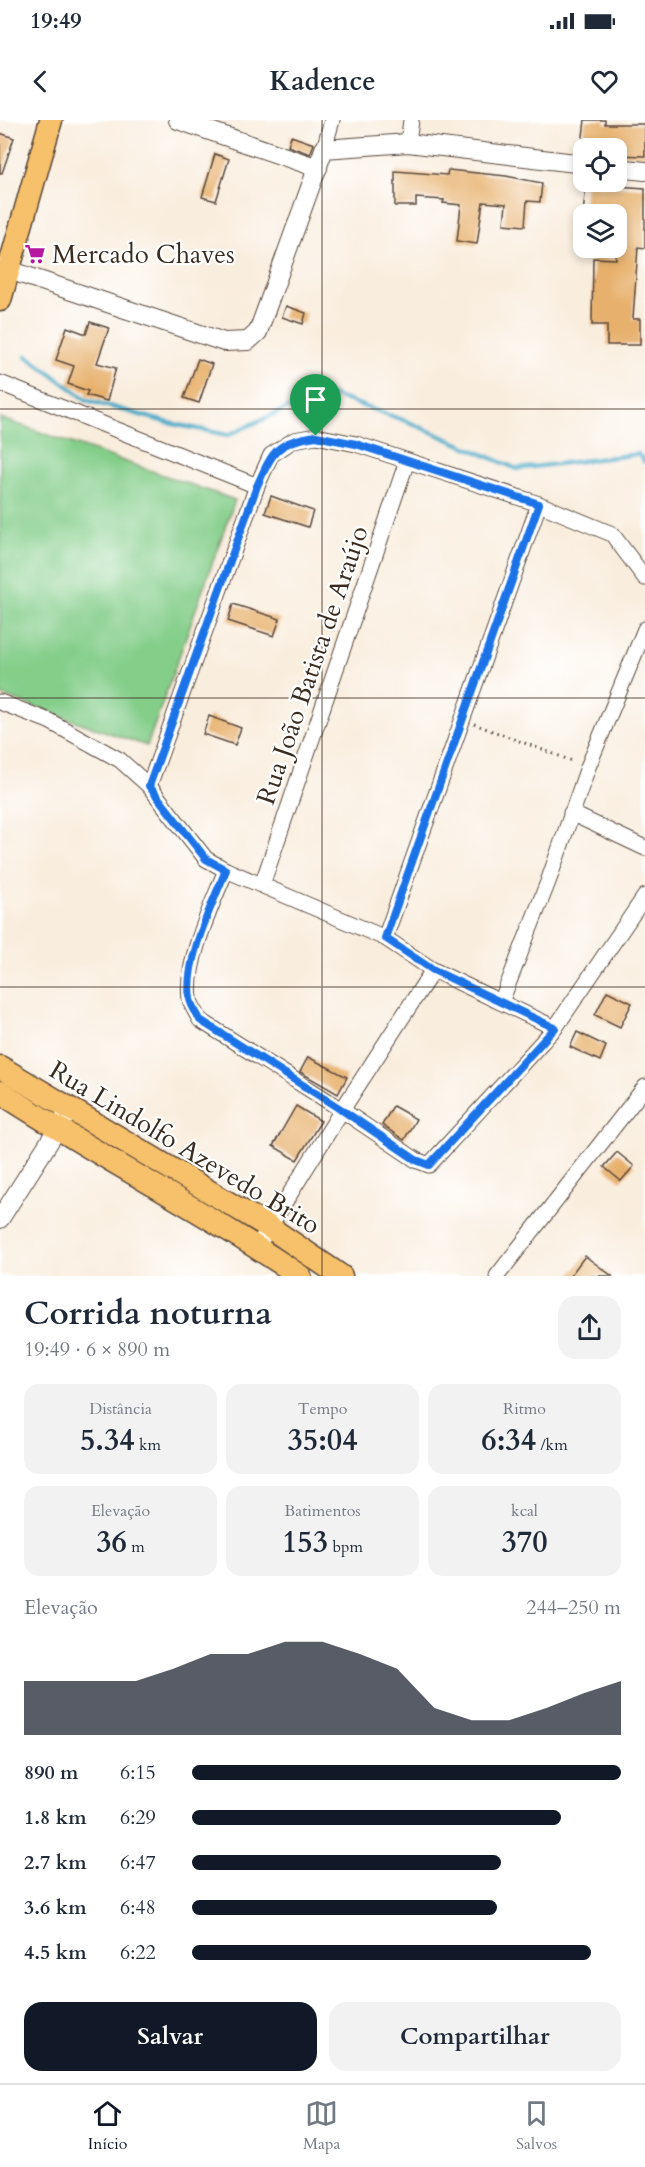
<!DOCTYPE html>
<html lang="pt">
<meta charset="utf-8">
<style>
body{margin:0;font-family:Cardo,serif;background:#f2f2f3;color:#1f2937;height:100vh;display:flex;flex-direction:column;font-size:22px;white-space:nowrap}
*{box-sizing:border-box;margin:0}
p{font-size:20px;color:#747a83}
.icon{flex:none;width:33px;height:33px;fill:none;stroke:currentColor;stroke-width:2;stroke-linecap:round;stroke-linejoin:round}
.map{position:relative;height:1156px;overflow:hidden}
.sheet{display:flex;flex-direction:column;background:#fff;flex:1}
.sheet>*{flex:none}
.fabs{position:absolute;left:573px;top:18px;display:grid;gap:12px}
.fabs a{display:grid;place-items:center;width:54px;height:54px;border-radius:12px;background:#fff;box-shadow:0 3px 9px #0003;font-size:30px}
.pin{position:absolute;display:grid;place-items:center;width:51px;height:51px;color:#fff;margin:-62px -26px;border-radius:50% 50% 50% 0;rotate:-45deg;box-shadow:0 0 6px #0007}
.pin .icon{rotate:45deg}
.round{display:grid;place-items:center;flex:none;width:63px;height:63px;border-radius:18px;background:#f2f2f3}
.summary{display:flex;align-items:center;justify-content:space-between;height:102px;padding:0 24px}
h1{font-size:33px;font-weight:700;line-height:45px}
.stats{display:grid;grid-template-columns:repeat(3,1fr);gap:9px;height:102px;padding:6px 24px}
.stats div{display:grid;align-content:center;border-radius:15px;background:#f2f2f3;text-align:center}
.stats b{font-size:30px;font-weight:700}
.stats small{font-size:16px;font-weight:400}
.stats p{font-size:16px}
.chart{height:168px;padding:12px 24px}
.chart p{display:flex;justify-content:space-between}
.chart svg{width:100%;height:108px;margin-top:6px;fill:#111827;opacity:.7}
.action{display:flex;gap:12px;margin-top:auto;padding:12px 24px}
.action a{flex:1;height:69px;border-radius:18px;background:#111827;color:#fff;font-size:24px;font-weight:700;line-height:69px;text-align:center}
.action a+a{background:#f2f2f3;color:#1f2937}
ul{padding:0 24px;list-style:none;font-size:20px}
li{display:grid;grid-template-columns:96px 72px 1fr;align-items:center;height:45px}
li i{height:15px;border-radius:8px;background:#111827}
.status{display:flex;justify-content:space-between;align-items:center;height:42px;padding:0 30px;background:#fff;direction:ltr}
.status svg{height:16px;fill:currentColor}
header{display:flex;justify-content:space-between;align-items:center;height:78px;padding:0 24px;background:#fff;font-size:27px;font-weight:700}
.menu{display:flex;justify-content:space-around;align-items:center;height:84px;border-top:2px solid #e0e1e3;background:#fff;font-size:16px;color:#747a83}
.menu a{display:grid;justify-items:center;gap:3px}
.menu .current{color:#111827}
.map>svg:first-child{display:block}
</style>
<div class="status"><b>19:49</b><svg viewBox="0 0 49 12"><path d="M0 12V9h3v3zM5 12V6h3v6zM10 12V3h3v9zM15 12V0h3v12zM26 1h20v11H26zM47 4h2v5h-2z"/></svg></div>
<header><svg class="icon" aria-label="back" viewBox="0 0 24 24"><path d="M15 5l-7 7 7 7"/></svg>Kadence<svg class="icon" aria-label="heart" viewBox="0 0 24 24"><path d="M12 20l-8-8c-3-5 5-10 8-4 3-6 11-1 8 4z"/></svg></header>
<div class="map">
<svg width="645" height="1156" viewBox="0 0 645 1156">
<rect width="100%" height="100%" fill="#fff"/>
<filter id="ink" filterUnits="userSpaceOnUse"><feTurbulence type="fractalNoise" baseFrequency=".0167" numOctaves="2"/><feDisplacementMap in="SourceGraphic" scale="12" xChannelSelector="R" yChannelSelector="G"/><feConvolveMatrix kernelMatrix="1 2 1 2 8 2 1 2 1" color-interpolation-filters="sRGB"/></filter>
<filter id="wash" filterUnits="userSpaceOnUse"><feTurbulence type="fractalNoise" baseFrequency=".008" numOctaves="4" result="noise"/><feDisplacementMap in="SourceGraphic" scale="24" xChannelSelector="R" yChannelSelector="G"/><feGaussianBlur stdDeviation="1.35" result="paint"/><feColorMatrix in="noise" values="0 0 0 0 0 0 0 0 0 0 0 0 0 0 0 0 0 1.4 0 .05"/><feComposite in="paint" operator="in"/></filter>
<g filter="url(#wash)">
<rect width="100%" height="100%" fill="#f9eddd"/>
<path fill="#84ce8a" stroke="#607c54" stroke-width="1.5" d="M0,298L235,380L147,626L0,575Z"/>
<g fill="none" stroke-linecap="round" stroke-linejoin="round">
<path stroke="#49aac8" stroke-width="4.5" d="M27,236L87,280L169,303L228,315L323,272L406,301L517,349L638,334L645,342"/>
</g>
<g id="blocks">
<g fill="#e7b06c">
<path d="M585,0H605V4H645V36L616,35V28L582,24Z"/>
<path d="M0,13L14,18L2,53H0Z"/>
<path d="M291,16L314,24L310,34L288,26Z"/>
<path d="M215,34L229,39L216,81L202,77Z"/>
<path d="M448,50L506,56L542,63L540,82L527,81L525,106L504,104L506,84L483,82L477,124L457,121L461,85L443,83L444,80L416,78V86H395V51L447,55Z"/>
<path d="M586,64L645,68V128L638,127L633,199H640V225H607V205H592L593,138L616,139V94H583Z"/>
<path d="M286,186L306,193L303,204L282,197Z"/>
<path d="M90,202L109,208L97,243L116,248L107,281L86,275L88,271L68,264L74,246L56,240L67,207L86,214Z"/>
<path d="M198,239L212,244L199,283L184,278Z"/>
<path d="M271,376L313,391L308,407L265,393Z"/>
<path d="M233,484L280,499L274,516L228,501Z"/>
<path d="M209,596L241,608L235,625L203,614Z"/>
<path d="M607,871L632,883L620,907L595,895Z"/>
<path d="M577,912L606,926L600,941L570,927Z"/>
<path d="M308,937L347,957L338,974L300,952Z"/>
<path d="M296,986L321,1001L297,1040L273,1026Z"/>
<path d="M393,986L416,999L404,1020L382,1005Z"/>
<path d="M617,1032L634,1046L621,1061L604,1047Z"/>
<path d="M585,1136L612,1156H570Z"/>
</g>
</g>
</g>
<g filter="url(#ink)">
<use href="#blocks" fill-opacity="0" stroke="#58473b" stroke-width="1.5"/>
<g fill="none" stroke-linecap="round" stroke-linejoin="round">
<g stroke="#58473b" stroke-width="17">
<g id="minor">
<path d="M408,23L411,0"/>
<path d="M324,29L332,0"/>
<path d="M0,263L257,366"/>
<path d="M0,582L49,601L120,640L149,666L206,739L226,750L385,818L433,850L555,908"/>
<path d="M149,666L257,366L271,335L294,320L316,316L356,324L539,384L612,414L645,458"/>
<path d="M571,693L645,728"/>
<path d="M226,750C212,785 185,841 190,879C191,886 197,893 200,900L342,990L416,1040L429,1045L555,908L645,776"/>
<path d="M262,765L407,341"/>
<path d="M385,818L539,384"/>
<path d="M501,882L548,762L588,647L645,509"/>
<path d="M257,1127L342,990L433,850"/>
<path d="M497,1156L645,967"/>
</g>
</g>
<g stroke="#58473b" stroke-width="20">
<g id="tertiary">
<path d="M178,0L318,48"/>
<path d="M616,48L645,51"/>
<path d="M0,147L224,222L248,221L258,212L324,29L408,23L584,44"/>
<path d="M0,1099L65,997"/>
</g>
</g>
<g stroke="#58473b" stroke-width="25">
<g id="primary">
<path d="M0,180L51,0"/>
<path d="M0,947L269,1107L341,1156"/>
<path d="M0,972C98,1036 203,1090 300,1156"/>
</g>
</g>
<path stroke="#58473b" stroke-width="3" stroke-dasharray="1.5 4.5" stroke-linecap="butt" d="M474,604L575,642"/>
<use href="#minor" stroke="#fff" stroke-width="15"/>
<use href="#tertiary" stroke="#fff" stroke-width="18"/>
<use href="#primary" stroke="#f7c06b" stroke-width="22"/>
</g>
</g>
<g fill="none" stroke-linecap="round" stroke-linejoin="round" filter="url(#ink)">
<g stroke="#fff" stroke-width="12">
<path id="route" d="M316,316L356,324L539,384L385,818L433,850L555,908L429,1045L416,1040L342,990L200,900C197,893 191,886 190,879C184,841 212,785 226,750L206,739L149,666L257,366C273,331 276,322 316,316Z"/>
</g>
<use href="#route" stroke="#1a73e8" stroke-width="8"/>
</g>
<path fill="none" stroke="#3b2a1e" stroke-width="1.5" stroke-opacity="0.55" d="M322,0V1156M0,289H645M0,578H645M0,867H645"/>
<defs>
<g id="supermarket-bare" transform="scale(1.62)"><path d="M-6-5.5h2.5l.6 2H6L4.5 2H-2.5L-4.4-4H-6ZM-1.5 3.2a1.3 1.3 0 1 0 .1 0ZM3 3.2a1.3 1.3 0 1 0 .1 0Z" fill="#b5179e" stroke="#fff" stroke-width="2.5" paint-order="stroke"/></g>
</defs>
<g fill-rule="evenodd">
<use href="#supermarket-bare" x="35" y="134"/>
</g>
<g text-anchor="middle" stroke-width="4.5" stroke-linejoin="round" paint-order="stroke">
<g font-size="26" fill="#3b2a1e" stroke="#fff" text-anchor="start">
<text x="52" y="143">Mercado Chaves</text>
</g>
<g font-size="26" fill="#3b2a1e" stroke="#fff">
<text transform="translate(312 545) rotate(-71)" y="9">Rua João Batista de Araújo</text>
<text transform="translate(185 1027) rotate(31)" y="9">Rua Lindolfo Azevedo Brito</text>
</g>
</g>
</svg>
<div class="fabs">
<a><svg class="icon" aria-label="locate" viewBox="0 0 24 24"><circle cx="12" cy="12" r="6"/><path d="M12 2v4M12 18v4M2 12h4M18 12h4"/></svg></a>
<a><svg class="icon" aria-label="layers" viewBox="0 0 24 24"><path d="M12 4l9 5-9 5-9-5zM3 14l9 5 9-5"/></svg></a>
</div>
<div class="pin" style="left:316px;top:316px;background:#1e9e55"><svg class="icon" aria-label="arrive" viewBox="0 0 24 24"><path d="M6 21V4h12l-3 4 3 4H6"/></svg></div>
</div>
<section class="sheet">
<div class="summary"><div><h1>Corrida noturna</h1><p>19:49 · 6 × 890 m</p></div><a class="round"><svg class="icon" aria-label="share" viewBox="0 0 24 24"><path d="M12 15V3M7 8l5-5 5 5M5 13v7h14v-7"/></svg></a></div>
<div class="stats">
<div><p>Distância</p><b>5.34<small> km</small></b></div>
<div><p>Tempo</p><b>35:04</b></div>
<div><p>Ritmo</p><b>6:34<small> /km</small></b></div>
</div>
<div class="stats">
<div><p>Elevação</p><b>36<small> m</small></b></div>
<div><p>Batimentos</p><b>153<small> bpm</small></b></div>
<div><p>kcal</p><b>370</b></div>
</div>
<div class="chart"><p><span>Elevação</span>244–250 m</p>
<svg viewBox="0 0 160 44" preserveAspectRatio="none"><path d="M0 44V22L10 22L20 22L30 22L40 17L50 11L60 11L70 6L80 6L90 11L100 17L110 33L120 38L130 38L140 33L150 27L160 22V44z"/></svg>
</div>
<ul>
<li><b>890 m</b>6:15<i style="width:100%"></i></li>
<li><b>1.8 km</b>6:29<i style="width:86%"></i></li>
<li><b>2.7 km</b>6:47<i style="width:72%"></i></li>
<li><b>3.6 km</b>6:48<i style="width:71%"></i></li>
<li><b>4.5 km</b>6:22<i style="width:93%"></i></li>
</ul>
<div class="action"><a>Salvar</a><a>Compartilhar</a></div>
</section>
<nav class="menu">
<a class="current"><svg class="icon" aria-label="home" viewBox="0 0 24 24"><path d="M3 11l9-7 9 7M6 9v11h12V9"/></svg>Início</a>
<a><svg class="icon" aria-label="map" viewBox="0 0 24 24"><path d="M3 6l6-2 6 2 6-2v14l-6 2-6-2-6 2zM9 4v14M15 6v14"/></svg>Mapa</a>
<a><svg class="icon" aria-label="saved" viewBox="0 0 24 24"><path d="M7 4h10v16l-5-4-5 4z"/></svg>Salvos</a>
</nav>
